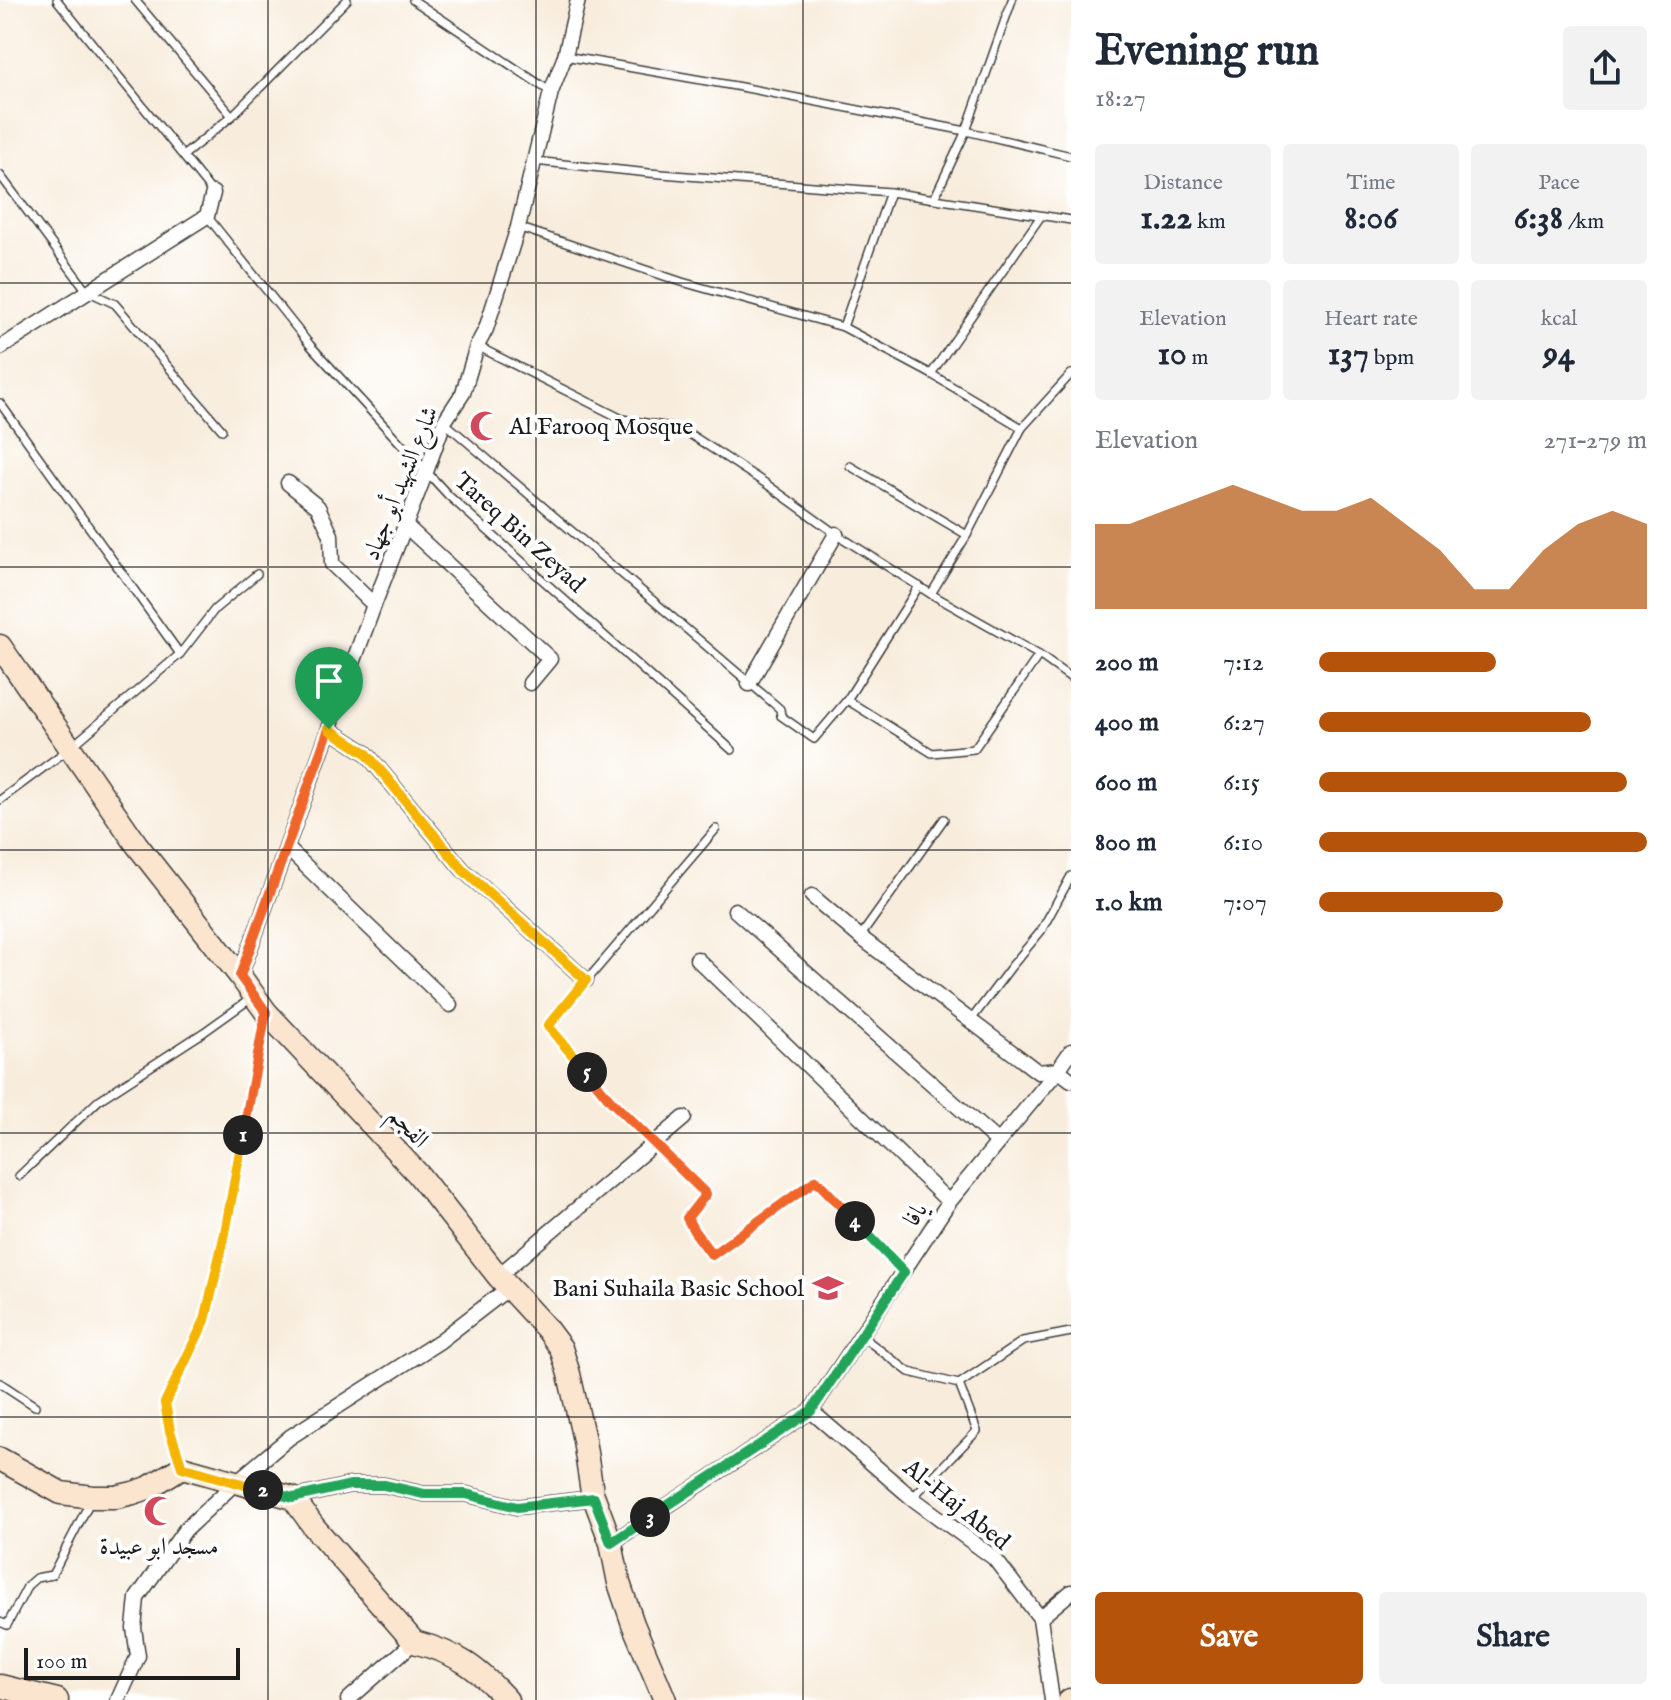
<!DOCTYPE html>
<meta charset="utf-8">
<style>
body{margin:0;font-family:"IM FELL English",Amiri,serif;background:#f2f2f3;color:#1f2937;height:100vh;display:flex;flex-direction:column;font-size:30px;white-space:nowrap}
*{box-sizing:border-box;margin:0}
p{font-size:26px;color:#747a83}
.icon{flex:none;width:44px;height:44px;fill:none;stroke:currentColor;stroke-width:2;stroke-linecap:round;stroke-linejoin:round}
.map{position:relative;flex:1;overflow:hidden}
.panel{display:flex;flex-direction:column;background:#fff;width:600px}
.panel>*{flex:none}
.scale{position:absolute;left:24px;bottom:20px;width:216px;box-sizing:border-box;padding-left:8px;border:4px solid #1c1c1c;border-top:0;font-size:22px;line-height:28px;white-space:nowrap;color:#1c1c1c;-webkit-text-stroke:6px #fff;paint-order:stroke}
.pin{position:absolute;display:grid;place-items:center;width:68px;height:68px;color:#fff;margin:-82px -34px;border-radius:50% 50% 50% 0;rotate:-45deg;box-shadow:0 0 8px #0007}
.pin .icon{rotate:45deg}
.km{position:absolute;width:40px;height:40px;margin:-20px;border-radius:50%;background:#222;color:#fff;font-size:22px;line-height:40px;text-align:center}
.round{display:grid;place-items:center;flex:none;width:84px;height:84px;border-radius:8px;background:#f2f2f3}
.summary{display:flex;align-items:center;justify-content:space-between;height:136px;padding:0 24px}
h1{font-size:44px;font-weight:700;line-height:60px}
.metrics{display:grid;grid-template-columns:repeat(3,1fr);gap:12px;height:136px;padding:8px 24px}
.metrics div{display:grid;align-content:center;border-radius:8px;background:#f2f2f3;text-align:center}
.metrics b{font-size:34px;font-weight:700}
.metrics small{font-size:22px;font-weight:400}
.metrics p{font-size:22px}
.chart{height:224px;padding:16px 24px}
.chart p{display:flex;justify-content:space-between}
.chart svg{width:100%;height:144px;margin-top:8px;fill:#b45309;opacity:.7}
.cta{display:flex;gap:16px;margin-top:auto;padding:16px 24px}
.cta a{flex:1;height:92px;border-radius:8px;background:#b45309;color:#fff;font-size:32px;font-weight:700;line-height:92px;text-align:center}
.cta a+a{background:#f2f2f3;color:#1f2937}
ul{padding:0 24px;list-style:none;font-size:26px}
li{display:grid;grid-template-columns:128px 96px 1fr;align-items:center;height:60px}
li i{height:20px;border-radius:10px;background:#b45309}
main{display:flex;flex:1;min-height:0}
.map>svg:first-child{display:block}
</style>
<main>
<div class="map">
<svg width="1071" height="1700" viewBox="0 0 1071 1700">
<rect width="100%" height="100%" fill="#fff"/>
<filter id="ink" filterUnits="userSpaceOnUse"><feTurbulence type="fractalNoise" baseFrequency=".0125" numOctaves="2"/><feDisplacementMap in="SourceGraphic" scale="16" xChannelSelector="R" yChannelSelector="G"/><feConvolveMatrix kernelMatrix="1 2 1 2 8 2 1 2 1" color-interpolation-filters="sRGB"/></filter>
<filter id="wash" filterUnits="userSpaceOnUse"><feTurbulence type="fractalNoise" baseFrequency=".006" numOctaves="4" result="noise"/><feDisplacementMap in="SourceGraphic" scale="32" xChannelSelector="R" yChannelSelector="G"/><feGaussianBlur stdDeviation="1.8" result="paint"/><feColorMatrix in="noise" values="0 0 0 0 0 0 0 0 0 0 0 0 0 0 0 0 0 1.4 0 .05"/><feComposite in="paint" operator="in"/></filter>
<g filter="url(#wash)">
<rect width="100%" height="100%" fill="#f8eddd"/>
</g>
<g filter="url(#ink)">
<g fill="none" stroke-linecap="round" stroke-linejoin="round">
<g stroke="#3d3b39" stroke-width="10">
<g id="lane">
<path d="M57,0L213,193"/>
<path d="M135,0L232,116"/>
<path d="M413,0L551,92"/>
<path d="M1012,0L966,131L1071,156"/>
<path d="M565,56L741,87L966,131L934,199"/>
<path d="M184,155L232,116L347,0"/>
<path d="M534,161L649,173L890,192L1071,220"/>
<path d="M0,175L87,291L115,304L222,430"/>
<path d="M207,216L310,345L449,496L732,750"/>
<path d="M518,227L682,282L843,327L931,374L1022,428L967,535L931,594L1039,655L1071,678"/>
<path d="M843,327L890,192"/>
<path d="M477,346L622,419L682,429L765,483L836,534L931,594"/>
<path d="M931,374L1041,216"/>
<path d="M0,403L180,654"/>
<path d="M444,422L780,709L781,716L814,739L847,700L919,586"/>
<path d="M1022,428L1071,374"/>
<path d="M850,466L967,535"/>
<path d="M847,700L932,753L974,749L1039,655"/>
<path d="M0,800L70,748L180,654L215,609L257,574"/>
<path d="M716,829L548,1026L611,1101L706,1194L687,1218L694,1231L712,1255L816,1180L903,1270"/>
<path d="M860,937L944,819"/>
<path d="M971,1020L1011,967L1041,931L1071,876"/>
<path d="M19,1176L99,1100L204,1032L253,997"/>
<path d="M860,1335L909,1372L959,1384"/>
<path d="M0,1383L35,1406"/>
<path d="M181,1464L170,1431L165,1403L205,1320L225,1233L264,1018"/>
<path d="M912,1498L977,1431L959,1384L1023,1341L1071,1332"/>
<path d="M0,1622L7,1625L28,1585L36,1578L52,1575L90,1502"/>
</g>
</g>
<g stroke="#3d3b39" stroke-width="17">
<g id="street">
<path d="M0,348L207,216L213,193"/>
<path d="M288,483L318,507L331,535L332,564L374,605"/>
<path d="M406,526L550,659L530,683"/>
<path d="M749,684L836,534"/>
<path d="M329,729L366,753L463,870L586,980"/>
<path d="M287,848L450,1005"/>
<path d="M812,896L860,937L1038,1072L1058,1070L1071,1080"/>
<path d="M735,910L998,1142"/>
<path d="M697,959L949,1202"/>
<path d="M240,976L374,605L426,472L444,422L463,393L477,346L486,329L518,227L551,92L565,56L578,0"/>
<path d="M498,1276L684,1118"/>
<path d="M811,1411L912,1498L994,1558L1040,1618L1052,1700"/>
<path d="M293,1498L350,1485H384L424,1494H466L517,1507L594,1498"/>
<path d="M611,1543L811,1411L949,1202L1058,1070L1071,1051"/>
<path d="M1040,1618L1071,1592"/>
<path d="M118,1700L138,1656L134,1628L137,1598L185,1530L235,1483L290,1437L440,1341L510,1287"/>
<path d="M348,1700L414,1642"/>
</g>
</g>
<g stroke="#3d3b39" stroke-width="25">
<g id="secondary">
<path d="M0,646L137,845L240,976L266,1012L418,1174L498,1276L546,1328L561,1348L569,1374L584,1440L592,1492L611,1543L619,1583L633,1624L665,1700"/>
<path d="M0,1459L61,1493L93,1497H116L133,1493L148,1488L182,1467L293,1498L314,1527L414,1642C457,1653 477,1667 507,1700"/>
<path d="M0,1686L57,1700"/>
<path d="M1070,1700H1071"/>
</g>
</g>
<use href="#lane" stroke="#fff" stroke-width="7"/>
<use href="#street" stroke="#fff" stroke-width="14"/>
<use href="#secondary" stroke="#fbe5cf" stroke-width="22"/>
</g>
</g>
<g fill="none" stroke-linecap="round" stroke-linejoin="round" filter="url(#ink)">
<g stroke="#fff" stroke-width="16">
<path id="split-1" d="M243,1135L266,1012L240,976L329,729"/>
</g>
<g stroke="#fff" stroke-width="16">
<path id="split-2" d="M243,1135L225,1233L205,1320L165,1403L170,1431L182,1467L263,1490"/>
</g>
<g stroke="#fff" stroke-width="16">
<path id="split-3" d="M263,1490L293,1498L350,1485H384L424,1494H466L517,1507L594,1498L611,1543L650,1517"/>
</g>
<g stroke="#fff" stroke-width="16">
<path id="split-4" d="M650,1517L811,1411L904,1272L855,1221"/>
</g>
<g stroke="#fff" stroke-width="16">
<path id="split-5" d="M587,1072L611,1101L706,1194L687,1218L694,1231L712,1255L816,1180L855,1221"/>
</g>
<g stroke="#fff" stroke-width="16">
<path id="split-6" d="M329,729L366,753L463,870L586,980L548,1026L587,1072"/>
</g>
<use href="#split-1" stroke="#f0652b" stroke-width="10"/>
<use href="#split-2" stroke="#f5b400" stroke-width="10"/>
<use href="#split-3" stroke="#22a559" stroke-width="10"/>
<use href="#split-4" stroke="#22a559" stroke-width="10"/>
<use href="#split-5" stroke="#f0652b" stroke-width="10"/>
<use href="#split-6" stroke="#f5b400" stroke-width="10"/>
</g>
<path fill="none" stroke="#1c1c1c" stroke-width="2" stroke-opacity="0.55" d="M268,0V1700M536,0V1700M803,0V1700M0,283H1071M0,567H1071M0,850H1071M0,1133H1071M0,1417H1071"/>
<defs>
<g id="mosque-bare" transform="scale(2.4)"><path d="M3.5-4.9A6 6 0 1 0 3.5 4.9A5 5 0 1 1 3.5-4.9Z" fill="#d1495b" stroke="#fff" stroke-width="2.5" paint-order="stroke"/></g>
<g id="school-bare" transform="scale(2.4)"><path d="M0-5L7-2L0 1L-7-2ZM-4 1L0 2.5L4 1V4Q0 6-4 4Z" fill="#d1495b" stroke="#fff" stroke-width="2.5" paint-order="stroke"/></g>
</defs>
<g fill-rule="evenodd">
<use href="#mosque-bare" x="485" y="426"/>
<use href="#school-bare" x="828" y="1288"/>
<use href="#mosque-bare" x="159" y="1511"/>
</g>
<g text-anchor="middle" stroke-width="8" stroke-linejoin="round" paint-order="stroke">
<g font-size="24" fill="#1c1c1c" stroke="#fff" text-anchor="start">
<text x="509" y="434">Al Farooq Mosque</text>
<text x="804" y="1296" text-anchor="end">Bani Suhaila Basic School</text>
<text x="159" y="1554" text-anchor="middle">مسجد ابو عبيدة</text>
</g>
<g font-size="24" fill="#1c1c1c" stroke="#fff">
<text transform="translate(400 483) rotate(-68)" y="8">شارع الشهيد أبو جهاد</text>
<text transform="translate(520 532) rotate(42)" y="8">Tareq Bin Zeyad</text>
<text transform="translate(409 1127) rotate(47)" y="8">الفجم</text>
<text transform="translate(915 1214) rotate(-57)" y="8">يافا</text>
<text transform="translate(957 1504) rotate(39)" y="8">Al-Haj Abed</text>
</g>
</g>
</svg>
<div class="scale">100 m</div>
<div class="pin" style="left:329px;top:729px;background:#1e9e55"><svg class="icon" aria-label="arrive" viewBox="0 0 24 24"><path d="M6 21V4h12l-3 4 3 4H6"/></svg></div>
<b class="km" style="left:243px;top:1135px">1</b>
<b class="km" style="left:263px;top:1490px">2</b>
<b class="km" style="left:650px;top:1517px">3</b>
<b class="km" style="left:855px;top:1221px">4</b>
<b class="km" style="left:587px;top:1072px">5</b>
</div>
<section class="panel">
<div class="summary"><div><h1>Evening run</h1><p>18:27</p></div><a class="round"><svg class="icon" aria-label="share" viewBox="0 0 24 24"><path d="M12 15V3M7 8l5-5 5 5M5 13v7h14v-7"/></svg></a></div>
<div class="metrics">
<div><p>Distance</p><b>1.22<small> km</small></b></div>
<div><p>Time</p><b>8:06</b></div>
<div><p>Pace</p><b>6:38<small> /km</small></b></div>
</div>
<div class="metrics">
<div><p>Elevation</p><b>10<small> m</small></b></div>
<div><p>Heart rate</p><b>137<small> bpm</small></b></div>
<div><p>kcal</p><b>94</b></div>
</div>
<div class="chart"><p><span>Elevation</span>271–279 m</p>
<svg viewBox="0 0 160 44" preserveAspectRatio="none"><path d="M0 44V18L10 18L20 14L30 10L40 6L50 10L60 14L70 14L80 10L90 18L100 26L110 38L120 38L130 26L140 18L150 14L160 18V44z"/></svg>
</div>
<ul>
<li><b>200 m</b>7:12<i style="width:54%"></i></li>
<li><b>400 m</b>6:27<i style="width:83%"></i></li>
<li><b>600 m</b>6:15<i style="width:94%"></i></li>
<li><b>800 m</b>6:10<i style="width:100%"></i></li>
<li><b>1.0 km</b>7:07<i style="width:56%"></i></li>
</ul>
<div class="cta"><a>Save</a><a>Share</a></div>
</section>
</main>
